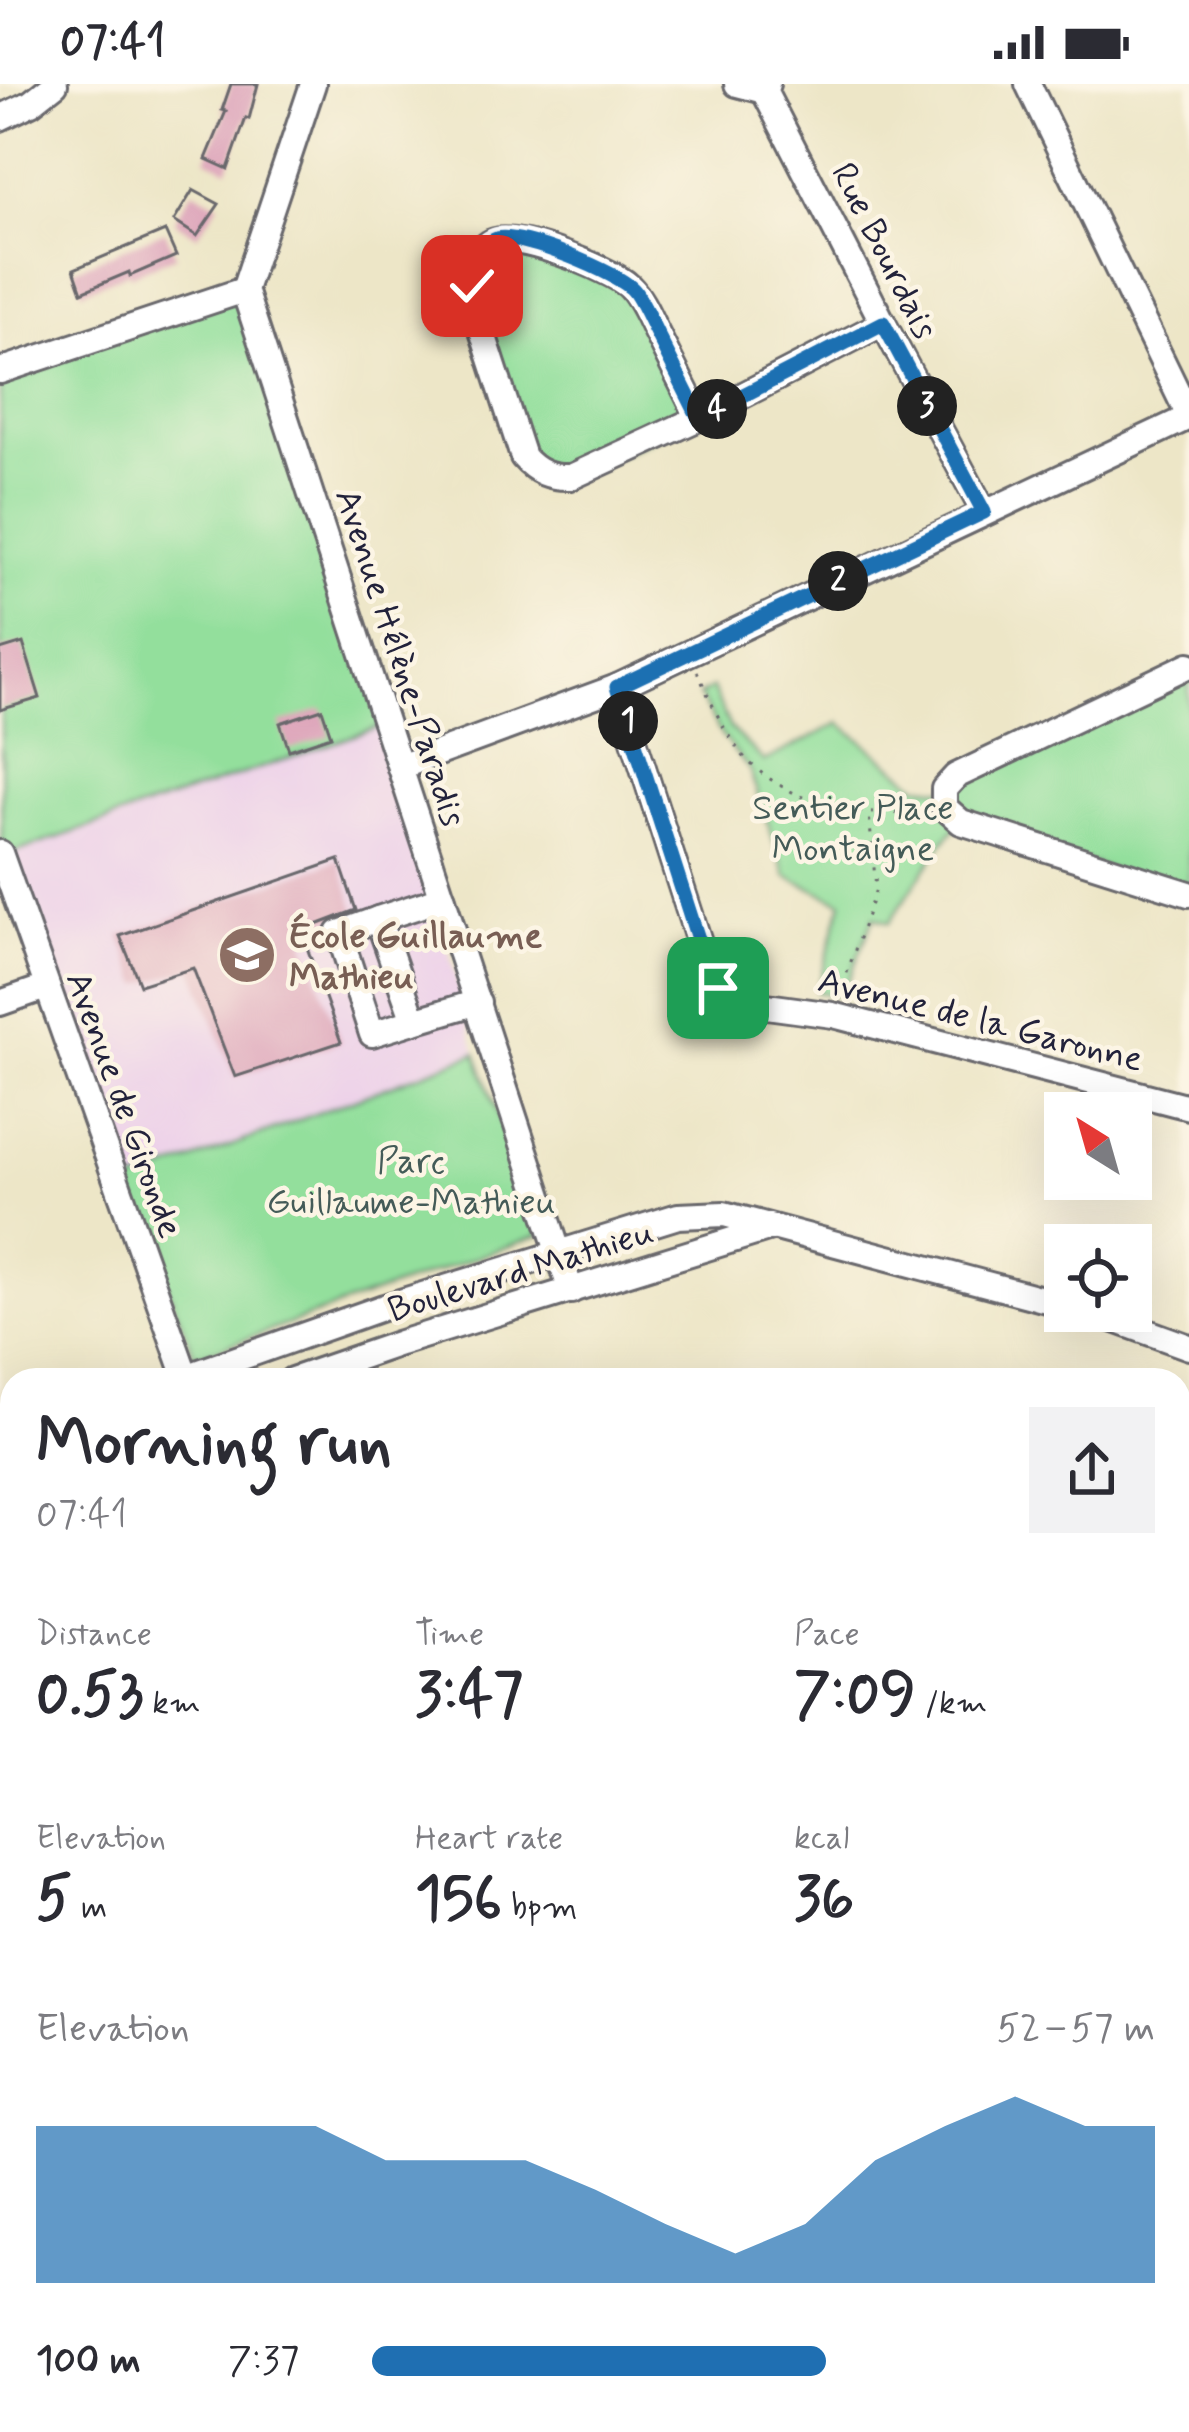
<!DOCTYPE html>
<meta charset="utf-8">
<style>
body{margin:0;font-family:Mynerve,sans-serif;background:#f2f2f3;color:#2b2b33;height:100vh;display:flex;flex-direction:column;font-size:45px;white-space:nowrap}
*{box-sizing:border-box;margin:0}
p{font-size:39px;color:#7c7c81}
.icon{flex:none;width:66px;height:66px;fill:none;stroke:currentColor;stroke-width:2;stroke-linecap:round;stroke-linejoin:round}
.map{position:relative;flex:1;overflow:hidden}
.details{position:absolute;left:0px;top:1284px;width:1191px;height:1065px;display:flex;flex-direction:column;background:#fff;border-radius:36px 36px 0 0;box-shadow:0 12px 48px #0002}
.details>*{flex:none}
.needle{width:78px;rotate:323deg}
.tools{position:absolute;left:1044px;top:1008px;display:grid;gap:24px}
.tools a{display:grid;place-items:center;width:108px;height:108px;border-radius:0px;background:#fff;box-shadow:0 12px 48px #0002;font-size:60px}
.pin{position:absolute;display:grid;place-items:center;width:102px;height:102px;color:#fff;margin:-51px;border-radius:24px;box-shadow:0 6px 18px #0006}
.km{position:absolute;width:60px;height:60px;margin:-30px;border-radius:50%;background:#222;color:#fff;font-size:33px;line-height:60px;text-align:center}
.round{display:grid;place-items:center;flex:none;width:126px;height:126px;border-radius:0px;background:#f2f2f3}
.head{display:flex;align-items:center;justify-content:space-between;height:204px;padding:0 36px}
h1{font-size:66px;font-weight:800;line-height:90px}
.metrics{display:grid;grid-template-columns:repeat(3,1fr);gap:18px;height:204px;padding:12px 36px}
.metrics div{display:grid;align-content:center}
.metrics b{font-size:60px;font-weight:800}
.metrics small{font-size:33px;font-weight:400}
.metrics p{font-size:33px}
.chart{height:336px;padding:24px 36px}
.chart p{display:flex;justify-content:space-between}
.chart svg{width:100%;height:216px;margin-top:12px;fill:#1f6fb2;opacity:.7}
ul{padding:0 36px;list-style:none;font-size:39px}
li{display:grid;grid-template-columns:192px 144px 1fr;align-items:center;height:90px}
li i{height:30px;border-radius:15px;background:#1f6fb2}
.status{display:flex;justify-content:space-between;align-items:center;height:84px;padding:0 60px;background:#fff;direction:ltr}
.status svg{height:33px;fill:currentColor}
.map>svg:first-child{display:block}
</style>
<div class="status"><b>07:41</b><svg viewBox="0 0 49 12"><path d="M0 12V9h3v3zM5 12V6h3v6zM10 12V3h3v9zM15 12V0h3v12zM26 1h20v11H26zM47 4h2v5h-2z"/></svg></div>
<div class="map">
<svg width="1189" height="2348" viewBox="0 0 1189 2348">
<rect width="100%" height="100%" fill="#fcf5e5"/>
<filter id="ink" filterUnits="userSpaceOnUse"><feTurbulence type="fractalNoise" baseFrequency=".00833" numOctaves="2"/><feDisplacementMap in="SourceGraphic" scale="24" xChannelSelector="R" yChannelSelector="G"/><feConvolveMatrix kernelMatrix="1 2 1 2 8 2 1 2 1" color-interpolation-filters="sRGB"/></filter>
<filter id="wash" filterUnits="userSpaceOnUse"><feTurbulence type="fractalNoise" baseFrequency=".004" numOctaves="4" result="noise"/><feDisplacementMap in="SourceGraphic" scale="48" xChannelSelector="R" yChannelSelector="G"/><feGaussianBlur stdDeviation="2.7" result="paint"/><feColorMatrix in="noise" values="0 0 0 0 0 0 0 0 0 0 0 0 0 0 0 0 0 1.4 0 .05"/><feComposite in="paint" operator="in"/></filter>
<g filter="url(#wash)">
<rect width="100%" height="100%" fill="#ede6c7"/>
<g fill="#edd1e9">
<path d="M388,640L476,969L128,1101L2,773Z"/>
<path d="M0,1740L12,1744V2204L0,2190Z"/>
<path d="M90,2337H692L698,2348H78Z"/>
</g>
<g fill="#93df9c" stroke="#5a806c" stroke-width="3">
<path d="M490,159L618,193L699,334L571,393L532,384L472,202Z"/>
<path d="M244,206L388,640L2,773L0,287Z"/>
<path d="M1189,581V810L961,738L944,757L889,839L874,833L842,912L817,908L842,818L786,792L749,685L721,651L699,611L712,604L730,644L764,677L840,639L917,701L943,705Z"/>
<path d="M476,969L540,1151L195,1273L128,1101Z"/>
</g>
<g id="blocks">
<g fill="#dda4ba">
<path d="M231,0H258L249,35L246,34L228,85L206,75L226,27L222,26Z"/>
<path d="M193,106L219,120L197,152L174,137Z"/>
<path d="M165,147L176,172L130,192L129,188L82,208L74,185Z"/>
<path d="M23,559L40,614L0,626V566Z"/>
<path d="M322,625L331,652L289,666L280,639Z"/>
<path d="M339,776L356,826L301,847L341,958L235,993L193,884L140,901L120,852Z"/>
</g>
</g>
</g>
<g filter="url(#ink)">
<use href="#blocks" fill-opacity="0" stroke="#69676c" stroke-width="3"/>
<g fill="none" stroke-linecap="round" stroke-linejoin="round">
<g stroke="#69676c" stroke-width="30">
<g id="minor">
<path d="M737,0L764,7"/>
<path d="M767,0L764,7L883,239L984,428"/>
<path d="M1028,0L1189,332"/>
<path d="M0,34L31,19L55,0"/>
<path d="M244,206L313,0"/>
<path d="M0,287L244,206L571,1207"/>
<path d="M699,334C685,306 671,278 657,250C649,234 642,215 629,202C612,185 509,145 490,159C472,171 472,200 473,219L523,373C536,388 550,394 571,393L699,334L883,239"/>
<path d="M1189,581L956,692L944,705V723L961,738L1189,810"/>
<path d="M617,603L708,886L717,904L730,914L752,920L833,931L1189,1023"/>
<path d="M400,683L617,603L1189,333"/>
<path d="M0,769L187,1296"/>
<path d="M443,814L378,835L414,937L478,918"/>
<path d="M378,835L339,849L372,950L414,937"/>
<path d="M0,919L46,903"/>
<path d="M1090,1227L1189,1263"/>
<path d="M177,1296L384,1223L678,1132L724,1130L1065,1221"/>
<path d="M292,1296L400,1259L771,1144"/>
<path d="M0,1362L12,1357"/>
<path d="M0,1402L12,1397"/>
<path d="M1179,1481L1189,1484"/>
<path d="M0,1620L12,1623"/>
<path d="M1179,1709L1189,1712"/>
<path d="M1179,1909L1189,1912"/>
<path d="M1179,2104L1189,2107"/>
<path d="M1179,2305L1189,2307"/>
<path d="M855,2337L859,2348"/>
<path d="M1058,2337L1062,2348"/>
</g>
</g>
<g stroke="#69676c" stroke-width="3" stroke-dasharray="3 9" stroke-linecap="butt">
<path d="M697,587C711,617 724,651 747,676C791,720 861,736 921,727"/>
<path d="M839,912L876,805L869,730"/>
</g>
<use href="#minor" stroke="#fff" stroke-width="24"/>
</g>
</g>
<g fill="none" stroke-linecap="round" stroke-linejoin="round" filter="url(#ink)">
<g stroke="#fff" stroke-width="24">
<path id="route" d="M472,202C475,185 478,161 497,155C519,148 621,189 635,208C644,221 650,236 657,250C671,278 685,306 699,334L883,239L984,428L617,603L708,886L718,904"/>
</g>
<use href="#route" stroke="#1f6fb2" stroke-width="15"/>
</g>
<defs>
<g id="school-disc" transform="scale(3)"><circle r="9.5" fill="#8d6e63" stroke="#fcf5e5"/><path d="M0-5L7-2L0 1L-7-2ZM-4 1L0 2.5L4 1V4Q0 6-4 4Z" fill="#fff"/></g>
</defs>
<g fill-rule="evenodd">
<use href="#school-disc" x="247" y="871"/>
</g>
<g text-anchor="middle" stroke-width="9" stroke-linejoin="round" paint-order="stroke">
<g font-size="36" fill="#22223b" stroke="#fcf5e5">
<text transform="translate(886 166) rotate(63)" y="13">Rue Bourdais</text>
<text transform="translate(402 573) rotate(72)" y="13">Avenue Hélène-Paradis</text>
<text transform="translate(981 934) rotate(14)" y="13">Avenue de la Garonne</text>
<text transform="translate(126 1020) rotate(70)" y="13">Avenue de Gironde</text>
<text transform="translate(520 1185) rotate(-17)" y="13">Boulevard Mathieu</text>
</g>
<g font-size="36" fill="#445b58" stroke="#fcf5e5">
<text x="853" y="735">Sentier Place<tspan x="853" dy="41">Montaigne</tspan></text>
<text x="411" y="1088">Parc<tspan x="411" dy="41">Guillaume-Mathieu</tspan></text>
</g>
<g font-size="36" font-weight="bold" fill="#785e54" stroke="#fcf5e5" text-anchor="start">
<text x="289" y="863">École Guillaume<tspan x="289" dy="41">Mathieu</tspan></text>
</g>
</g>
</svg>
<div class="tools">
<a><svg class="needle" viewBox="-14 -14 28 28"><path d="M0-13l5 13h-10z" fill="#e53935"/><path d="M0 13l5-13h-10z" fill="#7c7c81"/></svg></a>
<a><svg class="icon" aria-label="locate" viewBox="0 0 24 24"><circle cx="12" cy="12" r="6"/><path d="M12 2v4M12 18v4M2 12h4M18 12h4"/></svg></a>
</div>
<div class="pin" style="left:718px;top:904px;background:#1e9e55"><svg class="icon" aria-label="arrive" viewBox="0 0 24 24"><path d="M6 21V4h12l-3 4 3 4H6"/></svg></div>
<div class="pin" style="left:472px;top:202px;background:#d93025"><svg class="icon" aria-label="check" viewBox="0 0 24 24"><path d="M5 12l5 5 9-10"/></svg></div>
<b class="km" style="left:628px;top:637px">1</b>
<b class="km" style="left:838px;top:497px">2</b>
<b class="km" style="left:927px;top:322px">3</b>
<b class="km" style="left:717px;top:325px">4</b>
<section class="details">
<div class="head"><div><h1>Morning run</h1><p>07:41</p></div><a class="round"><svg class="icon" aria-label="share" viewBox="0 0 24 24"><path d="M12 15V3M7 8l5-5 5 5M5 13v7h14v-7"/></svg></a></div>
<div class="metrics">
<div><p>Distance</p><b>0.53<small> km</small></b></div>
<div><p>Time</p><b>3:47</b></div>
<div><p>Pace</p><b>7:09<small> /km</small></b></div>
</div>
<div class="metrics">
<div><p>Elevation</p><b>5<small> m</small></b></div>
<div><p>Heart rate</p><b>156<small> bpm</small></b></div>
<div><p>kcal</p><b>36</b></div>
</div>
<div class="chart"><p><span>Elevation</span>52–57 m</p>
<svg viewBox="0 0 160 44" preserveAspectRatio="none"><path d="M0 44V12L10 12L20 12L30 12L40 12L50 19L60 19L70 19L80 25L90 32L100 38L110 32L120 19L130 12L140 6L150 12L160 12V44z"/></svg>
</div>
<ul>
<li><b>100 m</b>7:37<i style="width:58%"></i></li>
</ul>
</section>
</div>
